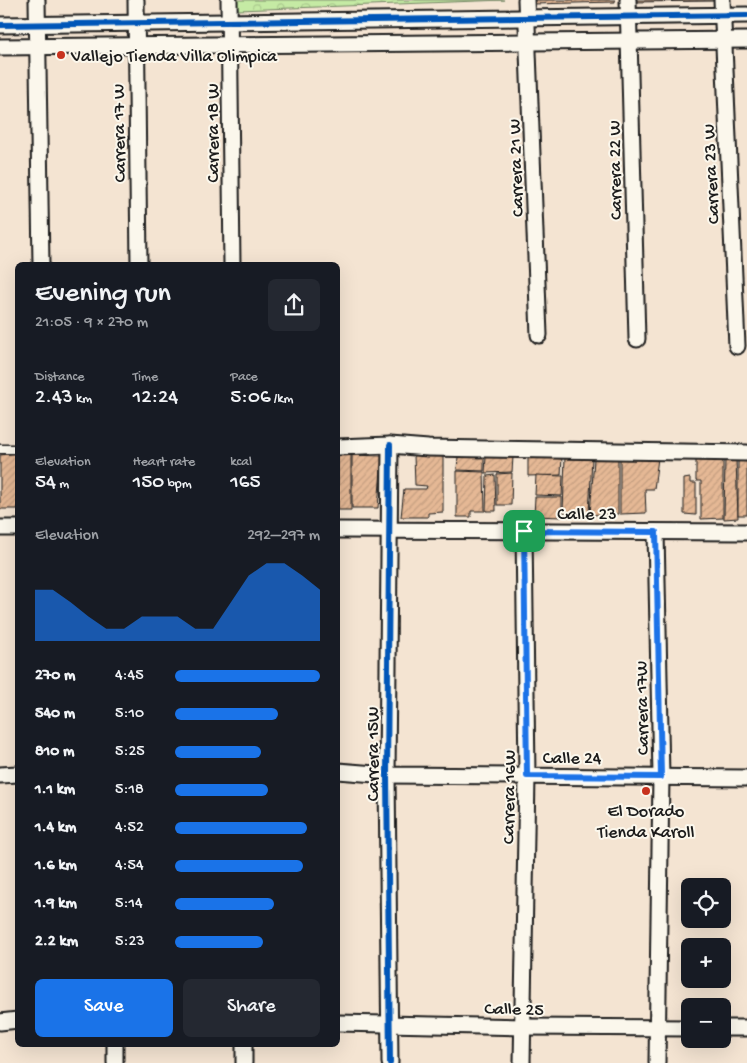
<!DOCTYPE html>
<meta charset="utf-8">
<style>
body{margin:0;font-family:"Gochi Hand",sans-serif;background:#242831;color:#f1f3f6;height:100vh;display:flex;flex-direction:column;font-size:19px;white-space:nowrap}
*{box-sizing:border-box;margin:0}
p{font-size:16px;color:#9ea1a6}
.icon{flex:none;width:28px;height:28px;fill:none;stroke:currentColor;stroke-width:2;stroke-linecap:round;stroke-linejoin:round}
.map{position:relative;flex:1;overflow:hidden}
.sheet{position:absolute;left:15px;top:262px;width:325px;height:785px;display:flex;flex-direction:column;background:#171b24;border-radius:8px;box-shadow:0 5px 20px #0002}
.sheet>*{flex:none}
.tools{position:absolute;left:681px;top:878px;display:grid;gap:10px}
.tools a{display:grid;place-items:center;width:50px;height:50px;border-radius:8px;background:#171b24;box-shadow:0 5px 20px #0002;font-size:25px}
.pin{position:absolute;display:grid;place-items:center;width:42px;height:42px;color:#fff;margin:-21px;border-radius:10px;box-shadow:0 2px 8px #0006}
.round{display:grid;place-items:center;flex:none;width:52px;height:52px;border-radius:8px;background:#242831}
.head{display:flex;align-items:center;justify-content:space-between;height:85px;padding:0 20px}
h1{font-size:28px;font-weight:600;line-height:38px}
.stats{display:grid;grid-template-columns:repeat(3,1fr);gap:8px;height:85px;padding:5px 20px}
.stats div{display:grid;align-content:center}
.stats b{font-size:21px;font-weight:600}
.stats small{font-size:14px;font-weight:400}
.stats p{font-size:14px}
.chart{height:140px;padding:10px 20px}
.chart p{display:flex;justify-content:space-between}
.chart svg{width:100%;height:90px;margin-top:5px;fill:#1a73e8;opacity:.7}
.primary-button{display:flex;gap:10px;margin-top:auto;padding:10px 20px}
.primary-button a{flex:1;height:58px;border-radius:8px;background:#1a73e8;color:#fff;font-size:20px;font-weight:600;line-height:58px;text-align:center}
.primary-button a+a{background:#242831;color:#f1f3f6}
ul{padding:0 20px;list-style:none;font-size:16px}
li{display:grid;grid-template-columns:80px 60px 1fr;align-items:center;height:38px}
li i{height:12px;border-radius:6px;background:#1a73e8}
.map>svg:first-child{display:block}
</style>
<div class="map">
<svg width="747" height="1063" viewBox="0 0 747 1063">
<defs>
<pattern id="forest-crowns" width="20" height="18" patternUnits="userSpaceOnUse" patternTransform="scale(1.25)"><rect width="20" height="18" fill="#c5eaa4"/><path d="M2 6a3 3 0 1 1 6 0M12 15a3 3 0 1 1 6 0" fill="none" stroke="#a9c88d"/></pattern>
<pattern id="building-hatch" width="6" height="6" patternUnits="userSpaceOnUse" patternTransform="scale(1.25)"><rect width="6" height="6" fill="#e5b895"/><path d="M-1 1l2-2M0 6l6-6M5 7l2-2" fill="none" stroke="#c49e80"/></pattern>
</defs>
<rect width="100%" height="100%" fill="#f4e4d2"/>
<filter id="ink" filterUnits="userSpaceOnUse"><feTurbulence type="fractalNoise" baseFrequency=".02" numOctaves="2"/><feDisplacementMap in="SourceGraphic" scale="10" xChannelSelector="R" yChannelSelector="G"/><feConvolveMatrix kernelMatrix="1 2 1 2 8 2 1 2 1" color-interpolation-filters="sRGB"/></filter>
<g filter="url(#ink)">
<path fill="url(#forest-crowns)" stroke="#708360" d="M237,0H504L238,10Z"/>
<g fill="url(#building-hatch)" stroke="#1c1c1c">
<path d="M533,0H615V2L533,4Z"/>
<path d="M629,0H715V1L629,2Z"/>
<path d="M470,451L488,456L484,457V471L457,470L458,456L470,457Z"/>
<path d="M443,452V512L428,513V517H401L404,489H426L427,486L415,485L414,455Z"/>
<path d="M18,453V509H0V455Z"/>
<rect x="338" y="453" width="13" height="57"/>
<path d="M352,455L382,456L378,508H352Z"/>
<path d="M528,456H562L561,475L528,476Z"/>
<path d="M486,457H513L512,472L485,473Z"/>
<path d="M565,457L592,458L589,514L563,512Z"/>
<path d="M620,458H658L654,489H645L646,513L620,514Z"/>
<path d="M594,459H618V514L590,515Z"/>
<path d="M696,459L723,460V518L701,519V481H696Z"/>
<path d="M725,459H736L738,518L724,519Z"/>
<rect x="738" y="460" width="9" height="55"/>
<path d="M457,471L484,472L485,511H471V517H457Z"/>
<path d="M512,473L511,505H497V474Z"/>
<path d="M495,475L496,511H486L487,476Z"/>
<path d="M536,475L563,476L562,496L535,495Z"/>
<path d="M690,478V483H696V515L684,514V479Z"/>
<path d="M535,497H562V517L534,516Z"/>
</g>
<g fill="none" stroke-linecap="round" stroke-linejoin="round">
<g stroke="#1c1c1c" stroke-width="11">
<path id="lane" d="M0,449H18"/>
</g>
<g stroke="#1c1c1c" stroke-width="19">
<g id="street">
<path d="M37,0L41,265"/>
<path d="M136,0L139,265"/>
<path d="M229,0L232,265"/>
<path d="M526,0L539,335"/>
<path d="M628,0L637,339"/>
<path d="M722,0L737,346"/>
<path d="M0,25L747,15"/>
<path d="M0,47L747,40"/>
<path d="M390,445L387,775L390,1063"/>
<path d="M338,447L390,445L428,448L747,453"/>
<path d="M0,528H18"/>
<path d="M338,530L747,532"/>
<path d="M656,532L661,777L657,1063"/>
<path d="M338,771L387,775L747,778"/>
<path d="M0,775L18,774"/>
<path d="M0,1022L18,1020"/>
<path d="M338,1023L523,1027L690,1028"/>
<path d="M722,1028H747"/>
<path d="M115,1045V1063"/>
<path d="M244,1045V1063"/>
<path d="M522,1063L527,776L524,531"/>
</g>
</g>
<use href="#lane" stroke="#fbf7ec" stroke-width="8"/>
<use href="#street" stroke="#fbf7ec" stroke-width="15"/>
<g stroke="#fbf7ec" stroke-width="9">
<g id="cycleway">
<path d="M0,25L747,15"/>
<path d="M390,445L387,775L390,1063"/>
</g>
</g>
<use href="#cycleway" stroke="#0057b8" stroke-width="6"/>
</g>
</g>
<g fill="none" stroke-linecap="round" stroke-linejoin="round" filter="url(#ink)">
<g stroke="#fff" stroke-width="10">
<path id="route" d="M524,531L656,532L661,777L527,776Z"/>
</g>
<use href="#route" stroke="#1a73e8" stroke-width="6"/>
</g>
<g fill="#c8321e" stroke="#fbf7ec" stroke-width="2">
<circle cx="61" cy="55" r="5"/>
<circle cx="646" cy="791" r="5"/>
</g>
<g text-anchor="middle" stroke-width="4" stroke-linejoin="round" paint-order="stroke">
<g font-size="18" fill="#1c1c1c" stroke="#fbf7ec" text-anchor="start">
<text x="71" y="61">Vallejo Tienda Villa Olimpica</text>
<text x="646" y="816" text-anchor="middle">El Dorado<tspan x="646" dy="21">Tienda Karoll</tspan></text>
</g>
<g font-size="18" fill="#1c1c1c" stroke="#fbf7ec">
<text transform="translate(118 133) rotate(-91)" y="6">Carrera 17 W</text>
<text transform="translate(212 133) rotate(-90)" y="6">Carrera 18 W</text>
<text transform="translate(515 168) rotate(-92)" y="6">Carrera 21 W</text>
<text transform="translate(614 170) rotate(-91)" y="6">Carrera 22 W</text>
<text transform="translate(710 174) rotate(-93)" y="6">Carrera 23 W</text>
<text x="587" y="519">Calle 23</text>
<text transform="translate(641 708) rotate(-91)" y="6">Carrera 17W</text>
<text transform="translate(372 754) rotate(-90)" y="6">Carrera 15W</text>
<text x="572" y="763">Calle 24</text>
<text transform="translate(508 797) rotate(-89)" y="6">Carrera 16W</text>
<text transform="translate(514 1008) rotate(1)" y="6">Calle 25</text>
</g>
</g>
</svg>
<div class="tools">
<a><svg class="icon" aria-label="locate" viewBox="0 0 24 24"><circle cx="12" cy="12" r="6"/><path d="M12 2v4M12 18v4M2 12h4M18 12h4"/></svg></a>
<a>+</a>
<a>−</a>
</div>
<div class="pin" style="left:524px;top:531px;background:#1e9e55"><svg class="icon" aria-label="arrive" viewBox="0 0 24 24"><path d="M6 21V4h12l-3 4 3 4H6"/></svg></div>
<section class="sheet">
<div class="head"><div><h1>Evening run</h1><p>21:05 · 9 × 270 m</p></div><a class="round"><svg class="icon" aria-label="share" viewBox="0 0 24 24"><path d="M12 15V3M7 8l5-5 5 5M5 13v7h14v-7"/></svg></a></div>
<div class="stats">
<div><p>Distance</p><b>2.43<small> km</small></b></div>
<div><p>Time</p><b>12:24</b></div>
<div><p>Pace</p><b>5:06<small> /km</small></b></div>
</div>
<div class="stats">
<div><p>Elevation</p><b>54<small> m</small></b></div>
<div><p>Heart rate</p><b>150<small> bpm</small></b></div>
<div><p>kcal</p><b>165</b></div>
</div>
<div class="chart"><p><span>Elevation</span>292–297 m</p>
<svg viewBox="0 0 160 44" preserveAspectRatio="none"><path d="M0 44V19L10 19L20 25L30 32L40 38L50 38L60 32L70 32L80 32L90 38L100 38L110 25L120 12L130 6L140 6L150 12L160 19V44z"/></svg>
</div>
<ul>
<li><b>270 m</b>4:45<i style="width:100%"></i></li>
<li><b>540 m</b>5:10<i style="width:71%"></i></li>
<li><b>810 m</b>5:25<i style="width:59%"></i></li>
<li><b>1.1 km</b>5:18<i style="width:64%"></i></li>
<li><b>1.4 km</b>4:52<i style="width:91%"></i></li>
<li><b>1.6 km</b>4:54<i style="width:88%"></i></li>
<li><b>1.9 km</b>5:14<i style="width:68%"></i></li>
<li><b>2.2 km</b>5:23<i style="width:61%"></i></li>
</ul>
<div class="primary-button"><a>Save</a><a>Share</a></div>
</section>
</div>
